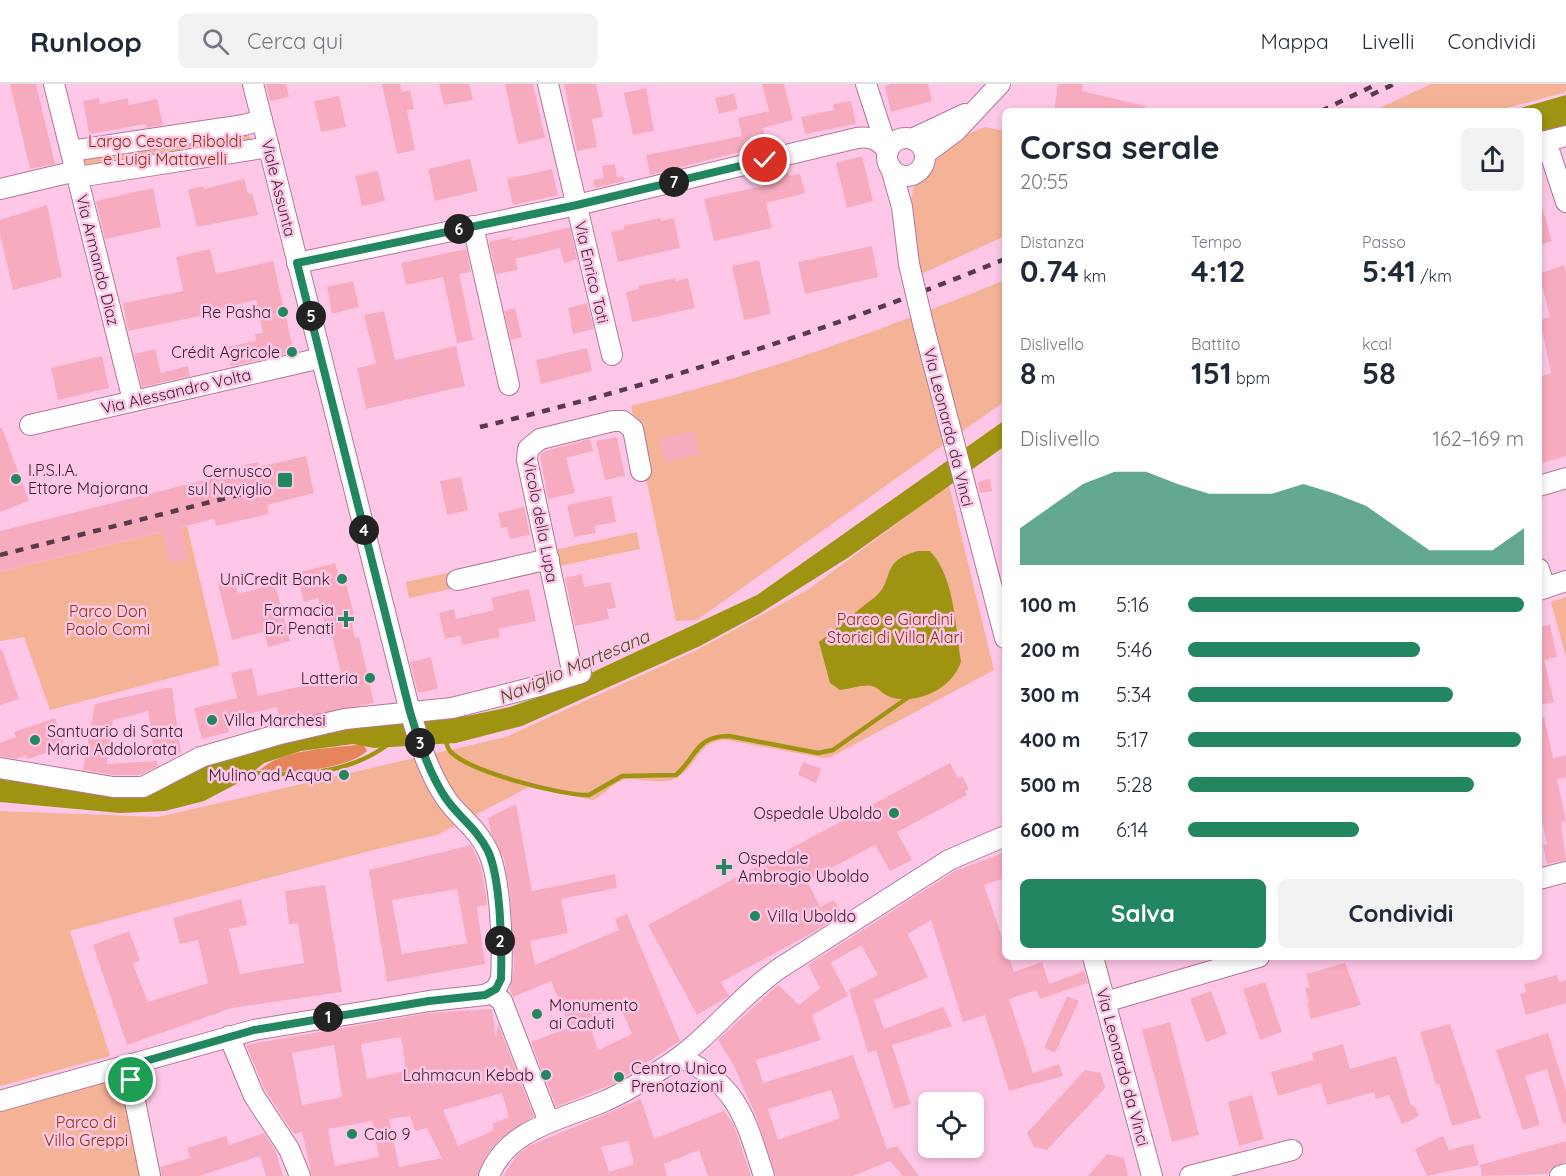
<!DOCTYPE html>
<html lang="it">
<meta charset="utf-8">
<style>
body{margin:0;font-family:Quicksand,sans-serif;background:#f2f2f3;color:#1f2937;height:100vh;display:flex;flex-direction:column;font-size:22px;white-space:nowrap}
*{box-sizing:border-box;margin:0}
p{font-size:20px;color:#747a83}
.icon{flex:none;width:33px;height:33px;fill:none;stroke:currentColor;stroke-width:2;stroke-linecap:round;stroke-linejoin:round}
.map{position:relative;flex:1;overflow:hidden}
.sheet{position:absolute;left:1002px;top:24px;width:540px;height:852px;display:flex;flex-direction:column;background:#fff;border-radius:9px;box-shadow:0 3px 9px #0003}
.sheet>*{flex:none}
.buttons{position:absolute;left:918px;top:1008px;display:grid;gap:12px}
.buttons a{display:grid;place-items:center;width:66px;height:66px;border-radius:9px;background:#fff;box-shadow:0 3px 9px #0003;font-size:30px}
.pin{position:absolute;display:grid;place-items:center;width:51px;height:51px;color:#fff;margin:-26px;border:3px solid #fff;border-radius:50%;box-shadow:0 2px 6px #0007}
.km{position:absolute;width:30px;height:30px;margin:-15px;border-radius:50%;background:#222;color:#fff;font-size:16px;line-height:30px;text-align:center}
.round{display:grid;place-items:center;flex:none;width:63px;height:63px;border-radius:9px;background:#f2f2f3}
.overview{display:flex;align-items:center;justify-content:space-between;height:102px;padding:0 18px}
h1{font-size:33px;font-weight:700;line-height:45px}
.stats{display:grid;grid-template-columns:repeat(3,1fr);gap:9px;height:102px;padding:6px 18px}
.stats div{display:grid;align-content:center}
.stats b{font-size:30px;font-weight:700}
.stats small{font-size:16px;font-weight:400}
.stats p{font-size:16px}
.chart{height:168px;padding:12px 18px}
.chart p{display:flex;justify-content:space-between}
.chart svg{width:100%;height:108px;margin-top:6px;fill:#228661;opacity:.7}
.button{display:flex;gap:12px;margin-top:auto;padding:12px 18px}
.button a{flex:1;height:69px;border-radius:9px;background:#228661;color:#fff;font-size:24px;font-weight:700;line-height:69px;text-align:center}
.button a+a{background:#f2f2f3;color:#1f2937}
ul{padding:0 18px;list-style:none;font-size:20px}
li{display:grid;grid-template-columns:96px 72px 1fr;align-items:center;height:45px}
li i{height:15px;border-radius:8px;background:#228661}
header{display:flex;align-items:center;gap:36px;box-sizing:border-box;height:84px;padding:0 30px;background:#fff;border-bottom:2px solid #e0e1e3}
header strong{font-size:28px}
nav{display:flex;gap:33px;margin-inline-start:auto;font-size:21px}
.search{width:420px;height:54px;background:#f2f2f3;display:flex;align-items:center;gap:15px;box-sizing:border-box;padding:0 21px;border-radius:9px;color:#747a83;font-size:22px}
.map>svg:first-child{display:block}
</style>
<header>
<strong>Runloop</strong>
<div class="search"><svg class="icon" aria-label="search" viewBox="0 0 24 24"><circle cx="10" cy="10" r="6"/><path d="M15 15l6 6"/></svg>Cerca qui</div>
<nav><a>Mappa</a><a>Livelli</a><a>Condividi</a></nav>
</header>
<div class="map">
<svg width="1566" height="1092" viewBox="0 0 1566 1092">
<rect width="100%" height="100%" fill="#fec7e7"/>
<g fill="#f4b296">
<path d="M1431,0H1566V8L1496,27H1373Z"/>
<path d="M245,32L254,73L85,100L76,59Z"/>
<path d="M985,43L1003,47L1005,50V152L921,190C917,169 911,146 911,125C910,80 949,57 985,43Z"/>
<path d="M1005,196V317L697,536L676,537L631,322C759,291 883,246 1005,196Z"/>
<path d="M949,401L994,586L831,673L823,674L727,656C699,655 698,681 678,693C664,702 644,694 628,695C615,696 605,711 593,716L529,703L437,751L377,765L70,847L110,972L0,1002V727L158,733L506,653L699,565L809,505Z"/>
<path d="M187,442L220,581L50,626L24,553L0,557V488Z"/>
<path d="M637,448L640,465L409,514L406,498Z"/>
<path d="M1566,513V573L1551,518Z"/>
<path d="M122,991L143,1092H0V1022Z"/>
</g>
<path fill="#e6845a" d="M355,661H364L367,667C346,686 287,690 260,686C283,665 326,665 355,661Z"/>
<g fill="#9f9312">
<path d="M1566,11V45L1539,51V27H1510Z"/>
<path d="M1005,336V362L849,473L759,530L700,562L522,642L456,659L374,664L353,660L301,667L264,679L242,697L204,717L165,727L120,729L0,718V691L116,706L196,682L333,646L467,632L510,623L544,611L757,511Z"/>
<path d="M918,467H930C955,493 955,543 961,577C954,604 915,623 888,612C883,610 879,604 872,602C864,600 849,605 840,606L830,599L819,558C838,544 856,527 875,513C895,497 879,477 918,467Z"/>
</g>
<g fill="none" stroke-linecap="round" stroke-linejoin="round">
<g stroke="#9f9312" stroke-width="4.5">
<path d="M445,654C446,658 447,663 450,667C467,687 562,712 589,711L622,692L676,691C697,673 695,652 729,652L818,669L833,666L910,612"/>
<path d="M247,688C295,693 345,691 386,662"/>
</g>
</g>
<g fill="#f7abbe" fill-rule="evenodd">
<path d="M10,0H36L55,80L30,85Z"/>
<path d="M266,0H286L289,13L270,17Z"/>
<path d="M382,0H400L402,8L410,6L414,25L407,26L415,66L397,70Z"/>
<path d="M439,0H469L473,16L444,21Z"/>
<path d="M505,0H533L545,54L518,60Z"/>
<path d="M564,0H596L603,33L592,35L597,63L577,67Z"/>
<path d="M762,0H784L793,36L763,44L767,61L650,91L646,71L742,52L738,34L769,27Z"/>
<path d="M891,0H928L932,17L891,28L885,2Z"/>
<path d="M1058,0H1083L1082,7L1145,22V27H1054Z"/>
<path d="M646,4L654,47L633,51L624,9Z"/>
<path d="M734,10L738,25L719,30L715,14Z"/>
<path d="M339,12L346,43L321,48L314,17Z"/>
<path d="M99,14L100,20L128,14L129,21L157,15L163,41L146,44V40L89,50L83,17Z"/>
<path d="M851,17L856,40L805,50L801,33L834,26L833,20Z"/>
<path d="M862,72L873,117L847,124L836,79Z"/>
<path d="M470,75L478,107L435,117L428,85Z"/>
<path d="M615,80L617,93L623,92L624,97L595,104L593,96L604,94L602,82Z"/>
<path d="M552,85L558,111L513,121L507,95Z"/>
<path d="M378,87L385,117L362,122L355,92Z"/>
<path d="M788,89L789,92L800,90L805,109L766,119L772,144L714,157L704,115L776,99L775,92Z"/>
<path d="M244,95L248,110L252,109L258,131L197,143L188,106L203,102L204,105Z"/>
<path d="M153,104L161,143L105,155L96,117Z"/>
<path d="M47,121L62,193L13,206L0,151V136Z"/>
<path d="M1539,123H1542L1552,157L1539,161Z"/>
<path d="M660,134L661,137L674,134L680,164L618,178L611,148L624,145V142Z"/>
<path d="M570,143L577,175L564,179L560,164L515,175L518,186L496,190L489,158L511,153L512,157Z"/>
<path d="M872,162L878,193L805,210L798,178Z"/>
<path d="M210,165L216,190L273,177L294,268L231,282L227,263L256,257L255,250L263,249L256,216L223,224L224,227L128,247L123,219L183,207L176,173Z"/>
<path d="M466,165L471,188L459,190L473,256L457,259L443,193L406,201L401,179Z"/>
<path d="M759,176L771,230L744,236L732,182Z"/>
<path d="M1564,181L1566,188V372L1539,380V293L1551,289L1540,236L1550,233L1539,190Z"/>
<path d="M675,194L676,197L688,194L695,224L632,238L626,208L639,205L638,202Z"/>
<path d="M353,197L359,223L332,230L327,203Z"/>
<path d="M587,219L594,245L573,250L568,224Z"/>
<path d="M515,224L522,253L511,256L504,227Z"/>
<path d="M384,227L395,276L456,262L465,302L366,325L357,284L376,280L364,231Z"/>
<path d="M587,264L592,287L541,300L536,276Z"/>
<path d="M155,265L161,289L188,282L190,292L142,303L134,270Z"/>
<path d="M102,272L109,304L58,316L51,284Z"/>
<path d="M0,344H2L29,417L0,428Z"/>
<path d="M694,347L700,370L665,378L659,355Z"/>
<path d="M617,353L625,392L605,396L596,357Z"/>
<path d="M590,355L593,367L566,374L575,409L548,415L540,371L545,367Z"/>
<path d="M306,372L314,409L267,421L269,430L216,442L214,435L181,443L188,475L170,479L162,448L0,488V447L205,396L204,390L258,378L259,383Z"/>
<path d="M461,393L468,426L447,431L440,397Z"/>
<path d="M990,395L992,407L980,409L978,398Z"/>
<path d="M611,412L616,438L594,442L596,449L574,453L567,421Z"/>
<path d="M524,423L530,451L510,455L507,443L501,444L498,429Z"/>
<path d="M335,479L339,494L344,493L354,530L350,531L355,554L359,553L374,619L280,638L277,623L226,635L229,648L202,655L194,624L237,614L231,589L252,584L258,612L342,593L330,544L326,545L318,514L304,518L296,489Z"/>
<path d="M582,490L584,503L610,498L616,524L607,525L609,535L575,542L565,494Z"/>
<path d="M234,496L238,510L275,500L290,557L268,563L264,548L232,556L218,500Z"/>
<path d="M529,505L536,537L498,545L500,553L462,561L460,552L445,555L439,529L454,525L456,535L494,526L491,514Z"/>
<path d="M1550,541L1557,573L1544,576L1554,618L1539,621V543Z"/>
<path d="M0,566H2L19,615L0,621Z"/>
<path d="M431,573L438,605L418,609L410,578Z"/>
<path d="M166,604H172L181,669L155,673L148,627L113,636L107,680L157,677L158,682L140,691H114L83,686L95,620Z"/>
<path d="M1544,633L1553,674L1566,671V693L1557,695L1566,737L1561,738L1566,776L1547,780L1543,761L1547,760L1539,723V634Z"/>
<path d="M55,634L65,663L27,675L26,671L16,675L0,672V659L16,653L14,648Z"/>
<path d="M803,678L821,685L816,699L798,691Z"/>
<path d="M950,679L958,694L962,692L969,705L965,707L967,711L897,748L912,776L890,787L875,761L807,797L820,823L834,816L842,830L812,849L721,898L729,912L697,931L648,841Z"/>
<path d="M516,720L532,807L615,790L617,804L561,815L568,849L530,857L535,881L619,846L615,835L627,830L680,957L615,999L556,1023L531,958L570,943L551,897L513,913L510,905L514,882L510,810L504,775L491,748L488,734ZM620,922L632,950L598,966L588,935Z"/>
<path d="M471,761L481,783L486,813L487,821L477,823L485,880L387,898L369,786ZM457,805L467,859L402,870L392,816Z"/>
<path d="M1005,768V794L984,801L1005,862V873H1009L1014,888L1042,878L1049,900L1084,887L1088,899L1040,915L1036,906L1009,915L1033,989L1059,980L1063,992L1009,1007L985,931L963,938L931,836L908,850L928,893L874,916L884,945L943,923L952,942L892,961L911,1020L894,1025L876,966L868,969L849,906L878,891L861,861L831,879L848,912L812,931L821,956L756,976L763,999L853,971L887,1065L897,1062L919,1092H903L890,1077L853,1092H776L756,1032L733,980L718,956L778,901L799,921L820,904L808,881L955,787ZM831,1006L840,1034L778,1056L768,1025Z"/>
<path d="M325,801L342,908L232,924L127,961L93,861L129,847L140,876L133,880L148,918L208,899L198,856L180,860L173,834L241,815L247,841L229,845L240,890L304,879L298,839L289,840L285,807Z"/>
<path d="M1345,879L1361,921L1311,935L1307,919L1309,918L1305,904L1310,903L1306,890Z"/>
<path d="M1557,891L1559,898L1566,896V919L1526,931L1520,910L1526,908L1524,900Z"/>
<path d="M1265,898L1282,948L1260,956L1243,905Z"/>
<path d="M1211,907L1227,950L1206,958L1190,915Z"/>
<path d="M1067,912L1079,917L1055,969L1044,964Z"/>
<path d="M492,925L496,954L498,940L534,1032L500,1055L487,1070L477,1092H312L302,1048L294,1050L265,1006L246,961L428,929ZM401,953L406,987L367,995L361,960ZM334,961L342,1013L302,1021L292,969ZM502,1009L509,1033L492,1040L494,1046L458,1062L443,1026ZM410,1032L415,1047L427,1044L442,1074L399,1083L389,1035ZM372,1037L379,1073L335,1082L328,1045Z"/>
<path d="M1170,938L1199,1051L1172,1058L1142,946Z"/>
<path d="M1450,940L1481,1034L1452,1042L1439,1000L1436,1001L1420,948Z"/>
<path d="M1548,949L1566,1007V1039L1563,1040L1547,985L1525,992L1540,1041L1523,1046L1496,966Z"/>
<path d="M1343,960L1350,985L1396,972L1411,1022L1414,1021L1419,1032L1402,1040L1389,1011L1376,1015L1374,1008L1327,1021L1321,999L1278,1012L1271,988L1314,976L1312,969Z"/>
<path d="M1085,986L1101,989L1105,1004L1047,1066L1034,1063L1027,1049Z"/>
<path d="M1252,1011L1264,1055L1239,1062L1228,1018Z"/>
<path d="M641,1015L654,1055L724,1027L734,1041L751,1092H708L699,1066L664,1080L667,1092H503L517,1071L529,1062ZM628,1057L634,1080L609,1088L601,1063Z"/>
<path d="M264,1049L275,1066L283,1092H266L260,1072L199,1092H162L160,1083L190,1074L187,1064L226,1052L229,1061Z"/>
<path d="M1443,1052L1449,1066L1473,1060L1479,1081L1427,1092L1415,1065Z"/>
<path d="M1566,1057V1078L1551,1084L1548,1090L1482,1092L1480,1081Z"/>
<path d="M1107,1070L1124,1074L1128,1092H1088Z"/>
</g>
<g fill="none" stroke-linecap="round" stroke-linejoin="round">
<g stroke="#b4769b" stroke-width="22">
<g id="minor">
<path d="M54,0L133,316"/>
<path d="M548,0L612,271"/>
<path d="M866,0L888,67"/>
<circle cx="906" cy="73" r="19"/>
<path d="M912,55L965,30"/>
<path d="M1546,57L1566,118"/>
<path d="M1539,59L1566,52"/>
<path d="M71,67L244,41L262,36"/>
<path d="M925,70L956,47L1000,0"/>
<path d="M891,84L902,123L909,180"/>
<path d="M78,93L269,63"/>
<path d="M0,105L76,87"/>
<path d="M473,142L509,301"/>
<path d="M297,179L577,121L857,54C871,52 879,56 888,67"/>
<path d="M924,244L1005,554"/>
<path d="M30,341L321,274"/>
<path d="M1539,402L1566,394"/>
<path d="M1539,485L1545,504"/>
<path d="M457,496L549,475"/>
<path d="M1539,506L1566,497"/>
<path d="M573,591L527,376L528,365L540,355L613,337H623L633,345L641,387"/>
<path d="M0,684L113,703H143L201,673L280,650L345,635L452,624L539,602L581,589"/>
<path d="M1539,795L1566,788"/>
<path d="M1093,873L1152,1092"/>
<path d="M491,909L502,917L549,1038"/>
<path d="M1105,918L1259,873"/>
<path d="M229,952L254,1012L289,1065L300,1092"/>
<path d="M680,973C739,1002 745,1034 764,1092"/>
<path d="M128,982L150,1092"/>
<path d="M0,1017L254,946L429,917L485,911L496,905L501,895C503,863 501,795 488,767C477,743 457,732 445,713C428,687 419,657 410,628L253,0"/>
<path d="M489,1092C507,1044 564,1035 605,1017C626,1008 646,995 665,983C709,955 738,913 780,884L949,776L1005,752"/>
<path d="M1190,1092L1292,1066"/>
<path d="M1560,1092L1566,1090"/>
</g>
</g>
<use href="#minor" stroke="#fff" stroke-width="20"/>
<g stroke="#583a4c" stroke-width="4.5" stroke-dasharray="8 8" stroke-linecap="butt">
<path d="M1371,11L1394,0"/>
<path d="M1321,27L1377,0"/>
<path d="M480,343C659,300 834,245 1005,175"/>
<path d="M0,471L250,408"/>
</g>
<g stroke="#b4769b" stroke-width="22" stroke-linecap="butt">
<path id="minor-bridge" d="M909,180L924,244"/>
</g>
<use href="#minor-bridge" stroke="#fff" stroke-width="20"/>
</g>
<g fill="none" stroke-linecap="round" stroke-linejoin="round">
<g stroke="#fff" stroke-width="12">
<path id="route" d="M131,996L128,982L254,946L429,917L485,911L496,905L501,895C502,862 501,796 488,767C476,743 457,732 445,713C428,687 419,657 410,628L297,179L577,121L765,76"/>
</g>
<use href="#route" stroke="#228661" stroke-width="8"/>
</g>
<g fill="#228661" stroke="#fec7e7" stroke-width="2">
<circle cx="283" cy="228" r="6"/>
<circle cx="292" cy="268" r="6"/>
<circle cx="16" cy="395" r="6"/>
<rect x="277" y="388" width="16" height="16" rx="3"/>
<circle cx="342" cy="495" r="6"/>
<path d="M343 526h6v6h6v6h-6v6h-6v-6h-6v-6h6z"/>
<circle cx="370" cy="594" r="6"/>
<circle cx="212" cy="636" r="6"/>
<circle cx="35" cy="656" r="6"/>
<circle cx="344" cy="691" r="6"/>
<circle cx="894" cy="729" r="6"/>
<path d="M721 774h6v6h6v6h-6v6h-6v-6h-6v-6h6z"/>
<circle cx="755" cy="832" r="6"/>
<circle cx="537" cy="930" r="6"/>
<circle cx="546" cy="991" r="6"/>
<circle cx="619" cy="993" r="6"/>
<circle cx="352" cy="1050" r="6"/>
</g>
<g text-anchor="middle" stroke-width="5" stroke-linejoin="round" paint-order="stroke">
<g font-size="16" fill="#8d3503" stroke="#fec7e7">
<text x="165" y="63">Largo Cesare Riboldi<tspan x="165" dy="18">e Luigi Mattavelli</tspan></text>
<text x="108" y="533">Parco Don<tspan x="108" dy="18">Paolo Comi</tspan></text>
<text x="895" y="541">Parco e Giardini<tspan x="895" dy="18">Storici di Villa Alari</tspan></text>
<text x="86" y="1044">Parco di<tspan x="86" dy="18">Villa Greppi</tspan></text>
</g>
<g font-size="16" fill="#361d2c" stroke="#fec7e7">
<text transform="translate(279 104) rotate(76)" y="6">Viale Assunta</text>
<text transform="translate(98 176) rotate(76)" y="6">Via Armando Diaz</text>
<text transform="translate(592 188) rotate(77)" y="6">Via Enrico Toti</text>
<text transform="translate(176 307) rotate(-13)" y="6">Via Alessandro Volta</text>
<text transform="translate(949 343) rotate(76)" y="6">Via Leonardo da Vinci</text>
<text transform="translate(541 436) rotate(79)" y="6">Vicolo della Lupa</text>
<text transform="translate(1123 983) rotate(75)" y="6">Via Leonardo da Vinci</text>
</g>
<g font-size="16" fill="#361d2c" stroke="#fec7e7" text-anchor="end">
<text x="271" y="234">Re Pasha</text>
<text x="280" y="274">Crédit Agricole</text>
<text x="28" y="392" text-anchor="start">I.P.S.I.A.<tspan x="28" dy="18">Ettore Majorana</tspan></text>
<text x="272" y="393">Cernusco<tspan x="272" dy="18">sul Naviglio</tspan></text>
<text x="330" y="501">UniCredit Bank</text>
<text x="334" y="532">Farmacia<tspan x="334" dy="18">Dr. Penati</tspan></text>
<text x="358" y="600">Latteria</text>
<text x="224" y="642" text-anchor="start">Villa Marchesi</text>
<text x="47" y="653" text-anchor="start">Santuario di Santa<tspan x="47" dy="18">Maria Addolorata</tspan></text>
<text x="332" y="697">Mulino ad Acqua</text>
<text x="882" y="735">Ospedale Uboldo</text>
<text x="738" y="780" text-anchor="start">Ospedale<tspan x="738" dy="18">Ambrogio Uboldo</tspan></text>
<text x="767" y="838" text-anchor="start">Villa Uboldo</text>
<text x="549" y="927" text-anchor="start">Monumento<tspan x="549" dy="18">ai Caduti</tspan></text>
<text x="631" y="990" text-anchor="start">Centro Unico<tspan x="631" dy="18">Prenotazioni</tspan></text>
<text x="534" y="997">Lahmacun Kebab</text>
<text x="364" y="1056" text-anchor="start">Caio 9</text>
</g>
<g font-size="18" font-style="italic" fill="#504b1d" stroke="#fec7e7">
<text transform="translate(574 583) rotate(-23)" y="6">Naviglio Martesana</text>
</g>
</g>
</svg>
<div class="buttons">
<a><svg class="icon" aria-label="locate" viewBox="0 0 24 24"><circle cx="12" cy="12" r="6"/><path d="M12 2v4M12 18v4M2 12h4M18 12h4"/></svg></a>
</div>
<div class="pin" style="left:131px;top:996px;background:#1e9e55"><svg class="icon" aria-label="arrive" viewBox="0 0 24 24"><path d="M6 21V4h12l-3 4 3 4H6"/></svg></div>
<div class="pin" style="left:765px;top:76px;background:#d93025"><svg class="icon" aria-label="check" viewBox="0 0 24 24"><path d="M5 12l5 5 9-10"/></svg></div>
<b class="km" style="left:328px;top:933px">1</b>
<b class="km" style="left:500px;top:857px">2</b>
<b class="km" style="left:420px;top:659px">3</b>
<b class="km" style="left:364px;top:446px">4</b>
<b class="km" style="left:311px;top:232px">5</b>
<b class="km" style="left:459px;top:145px">6</b>
<b class="km" style="left:674px;top:98px">7</b>
<section class="sheet">
<div class="overview"><div><h1>Corsa serale</h1><p>20:55</p></div><a class="round"><svg class="icon" aria-label="share" viewBox="0 0 24 24"><path d="M12 15V3M7 8l5-5 5 5M5 13v7h14v-7"/></svg></a></div>
<div class="stats">
<div><p>Distanza</p><b>0.74<small> km</small></b></div>
<div><p>Tempo</p><b>4:12</b></div>
<div><p>Passo</p><b>5:41<small> /km</small></b></div>
</div>
<div class="stats">
<div><p>Dislivello</p><b>8<small> m</small></b></div>
<div><p>Battito</p><b>151<small> bpm</small></b></div>
<div><p>kcal</p><b>58</b></div>
</div>
<div class="chart"><p><span>Dislivello</span>162–169 m</p>
<svg viewBox="0 0 160 44" preserveAspectRatio="none"><path d="M0 44V29L10 20L20 11L30 6L40 6L50 11L60 15L70 15L80 15L90 11L100 15L110 20L120 29L130 38L140 38L150 38L160 29V44z"/></svg>
</div>
<ul>
<li><b>100 m</b>5:16<i style="width:100%"></i></li>
<li><b>200 m</b>5:46<i style="width:69%"></i></li>
<li><b>300 m</b>5:34<i style="width:79%"></i></li>
<li><b>400 m</b>5:17<i style="width:99%"></i></li>
<li><b>500 m</b>5:28<i style="width:85%"></i></li>
<li><b>600 m</b>6:14<i style="width:51%"></i></li>
</ul>
<div class="button"><a>Salva</a><a>Condividi</a></div>
</section>
</div>
